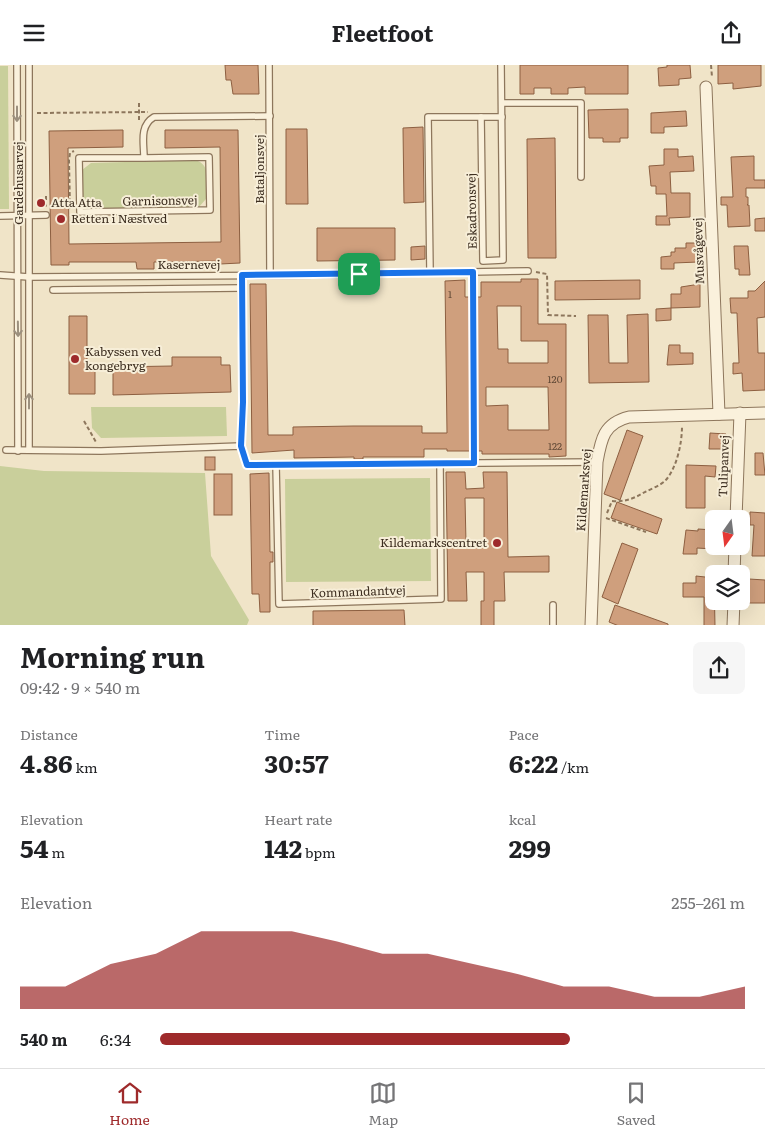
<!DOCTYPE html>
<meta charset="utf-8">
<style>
body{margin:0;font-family:Literata,serif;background:#f6f6f6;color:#202124;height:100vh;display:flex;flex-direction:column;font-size:19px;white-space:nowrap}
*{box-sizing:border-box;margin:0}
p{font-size:16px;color:#757577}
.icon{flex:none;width:28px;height:28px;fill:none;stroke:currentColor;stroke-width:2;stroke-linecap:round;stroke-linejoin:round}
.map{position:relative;height:560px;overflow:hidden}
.details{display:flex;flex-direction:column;background:#fff;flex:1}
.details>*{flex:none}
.needle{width:32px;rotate:194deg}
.controls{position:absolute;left:705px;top:445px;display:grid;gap:10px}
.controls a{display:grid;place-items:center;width:45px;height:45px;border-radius:8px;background:#fff;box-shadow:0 5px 20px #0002;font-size:25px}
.pin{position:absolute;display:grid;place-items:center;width:42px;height:42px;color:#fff;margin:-21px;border-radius:10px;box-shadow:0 2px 8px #0006}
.round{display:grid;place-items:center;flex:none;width:52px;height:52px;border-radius:8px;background:#f6f6f6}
.summary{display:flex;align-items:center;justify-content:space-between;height:85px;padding:0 20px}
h1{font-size:28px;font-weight:700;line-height:38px}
.figures{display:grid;grid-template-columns:repeat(3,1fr);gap:8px;height:85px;padding:5px 20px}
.figures div{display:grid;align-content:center}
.figures b{font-size:25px;font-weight:700}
.figures small{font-size:14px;font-weight:400}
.figures p{font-size:14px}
.chart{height:140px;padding:10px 20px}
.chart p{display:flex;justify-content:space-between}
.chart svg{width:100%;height:90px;margin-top:5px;fill:#9e2a2b;opacity:.7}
ul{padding:0 20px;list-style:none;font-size:16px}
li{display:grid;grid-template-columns:80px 60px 1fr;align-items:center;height:38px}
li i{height:12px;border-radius:6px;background:#9e2a2b}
header{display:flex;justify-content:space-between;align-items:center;height:65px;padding:0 20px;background:#fff;font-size:22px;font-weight:700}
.menu{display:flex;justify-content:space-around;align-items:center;height:70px;border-top:1px solid #e0e0e0;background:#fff;font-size:14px;color:#757577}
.menu a{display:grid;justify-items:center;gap:2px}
.menu .on{color:#9e2a2b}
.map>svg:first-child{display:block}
</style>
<header><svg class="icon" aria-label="menu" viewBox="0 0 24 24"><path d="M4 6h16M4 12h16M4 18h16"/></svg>Fleetfoot<svg class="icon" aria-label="share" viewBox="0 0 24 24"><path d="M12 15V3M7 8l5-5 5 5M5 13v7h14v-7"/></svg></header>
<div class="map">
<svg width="765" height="561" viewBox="0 0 765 561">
<rect width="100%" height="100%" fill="#f0e4c8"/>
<g fill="#c9cf9b">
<path d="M0,1H8L9,144H0Z"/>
<path d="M195,95C212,99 207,120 206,134L198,143H92L85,140L82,135V105L91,98Z"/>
<path d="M91,342H226L227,371L101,373L92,363Z"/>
<path d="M0,401L44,406L205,408L211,491L249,555L247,560H0Z"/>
<path d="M430,413L431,516L286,517L285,414Z"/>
</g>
<g fill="#cf9f7d" stroke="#8d5f41" fill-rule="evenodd">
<path d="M225,0H258L259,29H233L231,15H226Z"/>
<path d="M520,0H628V29H585V22L568,23V29H551V23H534V29H520Z"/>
<path d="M667,0H690L691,13L679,14V20L659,21L658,3L667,2Z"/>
<path d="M718,0H761V21L733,24V18L718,19Z"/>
<path d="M628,44V73H620V77H603V73H589L588,45Z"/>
<path d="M686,46L687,61L664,62V68H651V48Z"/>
<path d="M423,62L424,137L404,138L403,63Z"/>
<path d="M286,64H307L308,139H286Z"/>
<path d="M123,65V82L68,83L69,179L221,177L220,82L165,83V65H238L240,198L220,199V196L154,197V204H137L136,197H69V200H51L49,66Z"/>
<path d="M555,73L556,193H528L527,74Z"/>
<path d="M664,84H678V92L693,91L694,106L670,107L671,128H690V152L669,153L670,160H656V151H667L666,129H656V121H651L649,101L664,100Z"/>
<path d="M754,91V115H765V123H746V132H748V139L747,140H749L750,161L728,162L727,140H721V132H733L731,92Z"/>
<path d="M765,153V166H755V154Z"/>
<path d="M317,163H395V195L317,196Z"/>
<path d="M686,178H695L698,197L674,198V204H661V192L671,191V187H675V183H686Z"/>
<path d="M425,181V194L411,195V182Z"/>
<path d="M734,181H748L750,210H739V204H735Z"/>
<path d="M521,214H538V259H566V391L549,392V389H482V386H447V384H424V392H363V394H354V392L294,393V385L252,388L250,219H266L268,370H293V362L353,361H422V368H447L445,216L465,215V232H481V217H521ZM497,241H521V276H548V298H508V284H498ZM486,322H548L549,365H508V340L486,341Z"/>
<path d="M640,215V234L555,235V216Z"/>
<path d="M765,216V252L757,253L758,288H765V325L743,326L742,308L733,309V298H739L737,248H731L730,233H748V226H755Z"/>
<path d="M700,219V242L671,243V229H681V222Z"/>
<path d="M671,243V255L656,256V244Z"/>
<path d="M648,249L649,317L589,318L588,250H608L609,298H628L627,250Z"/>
<path d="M69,251H87V302H95V329H69Z"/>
<path d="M669,280H680V288H693V299L667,300Z"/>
<path d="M172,292H221V300H230L231,327L113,330V302L172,301Z"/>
<path d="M627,365L643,371L620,435L604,429Z"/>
<path d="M710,368L726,369L725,384H709Z"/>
<path d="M755,388H763L765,410H755Z"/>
<rect x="205" y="392" width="10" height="13"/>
<path d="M686,400L716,401L715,412L705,411V443H686Z"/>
<path d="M446,407H465L466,424L484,423L483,407H507L508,492L549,491V507H504L505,536H494V561H481V536H484V507H466L467,536H448ZM465,433H484V477L466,478Z"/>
<path d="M269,408L270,487H273V497H270V547H260L259,529H252L250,409Z"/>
<rect x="214" y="409" width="18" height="41"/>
<path d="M617,437L662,454L657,469L611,453Z"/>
<path d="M750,447L765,448V491H752L754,460H750Z"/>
<path d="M698,464L714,465V484L697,483V489H683L686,465L698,466Z"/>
<path d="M622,478L638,484L618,539L602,532Z"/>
<path d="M696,511L714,513L715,561H704V532H683V518H696Z"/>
<path d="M749,514L765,515V538H748Z"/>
<path d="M615,540L668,559V561H619L609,557Z"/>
<path d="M404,545L405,561H313V546Z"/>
</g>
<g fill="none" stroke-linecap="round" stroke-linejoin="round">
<g stroke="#8d765c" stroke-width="8">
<g id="lane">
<path d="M17,0L18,386"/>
<path d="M29,0V385"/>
<path d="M269,0L270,209"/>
<path d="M502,38H581V112"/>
<path d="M481,52L483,196L503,195L501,0"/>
<path d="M144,93L209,92L210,145L80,147L79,93H144C144,78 139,61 154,52L270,51"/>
<path d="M0,151L46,150"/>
<path d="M430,207L428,52H502"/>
<path d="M0,210L29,212L314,210L528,206"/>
<path d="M53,225L241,223"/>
<path d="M241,381L243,337L241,210"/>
<path d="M6,385L101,386L241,381L247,400L597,397"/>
<path d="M276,400L279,539L441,534L440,398"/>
<path d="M553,540V561"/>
</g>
</g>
<g stroke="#8d765c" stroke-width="13">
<g id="street">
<path d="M706,22L719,349"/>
<path d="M736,454L740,348"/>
<path d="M734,509L735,481"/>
<path d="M591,561L597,397C601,374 604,358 629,352L765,348"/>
<path d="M733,561L734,536"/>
</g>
</g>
<g stroke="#8d765c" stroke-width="2" stroke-dasharray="4 2.5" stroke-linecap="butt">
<path d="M711,0L712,12"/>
<path d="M37,48L148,47"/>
<path d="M139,55V38"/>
<path d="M46,131V144"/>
<path d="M70,144L69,95L70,88L74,86"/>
<path d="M536,207L547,209L548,250L576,251"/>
<path d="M473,216L474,391"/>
<path d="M84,356L96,377"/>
<path d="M607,448L612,436C625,437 633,434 645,427C651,424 659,421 665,416C677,403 682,378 682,361"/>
<path d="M606,453L646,467"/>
</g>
<use href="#lane" stroke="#faf1dc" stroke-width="5.5"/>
<use href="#street" stroke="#faf1dc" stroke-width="11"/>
</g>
<defs><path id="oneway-shaft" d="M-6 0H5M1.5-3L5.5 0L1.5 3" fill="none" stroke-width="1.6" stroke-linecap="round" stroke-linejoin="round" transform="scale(1.25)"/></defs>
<g stroke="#9c907e">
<use href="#oneway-shaft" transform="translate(17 49) rotate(90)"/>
<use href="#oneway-shaft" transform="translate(18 264) rotate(89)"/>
<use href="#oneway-shaft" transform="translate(29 336) rotate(-90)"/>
</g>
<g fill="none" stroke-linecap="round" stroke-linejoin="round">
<g stroke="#fff" stroke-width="10">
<path id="route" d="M473,207L474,398L247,400L241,381L243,337L242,210Z"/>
</g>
<use href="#route" stroke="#1a73e8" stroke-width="6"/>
</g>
<g fill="#9e2a2b" stroke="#f7eed8" stroke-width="2">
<circle cx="41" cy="138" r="5"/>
<circle cx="61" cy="154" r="5"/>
<circle cx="75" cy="294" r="5"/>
<circle cx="497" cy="478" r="5"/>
</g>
<g text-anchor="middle" stroke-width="4" stroke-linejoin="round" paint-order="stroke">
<g font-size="10" fill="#624a37">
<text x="450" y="233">1</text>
<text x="555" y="318">120</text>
<text x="555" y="385">122</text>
</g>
<g font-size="12" fill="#3d2e20" stroke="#f7eed8">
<text transform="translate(260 104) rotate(-90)" y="4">Bataljonsvej</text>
<text transform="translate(19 118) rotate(-90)" y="4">Gardehusarvej</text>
<text transform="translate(160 136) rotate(-1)" y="4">Garnisonsvej</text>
<text transform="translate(472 146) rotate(-91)" y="4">Eskadronsvej</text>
<text transform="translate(699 186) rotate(-92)" y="4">Musvågevej</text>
<text x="189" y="204">Kasernevej</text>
<text transform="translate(724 401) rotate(-88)" y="4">Tulipanvej</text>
<text transform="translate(584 425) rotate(-86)" y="4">Kildemarksvej</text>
<text transform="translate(358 527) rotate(-2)" y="4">Kommandantvej</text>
</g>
<g font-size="12" fill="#3d2e20" stroke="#f7eed8" text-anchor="start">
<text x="51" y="142">Atta Atta</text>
<text x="71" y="158">Retten i Næstved</text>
<text x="85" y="291">Kabyssen ved<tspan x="85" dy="14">kongebryg</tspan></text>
<text x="487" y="482" text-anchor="end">Kildemarkscentret</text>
</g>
</g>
</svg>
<div class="controls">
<a><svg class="needle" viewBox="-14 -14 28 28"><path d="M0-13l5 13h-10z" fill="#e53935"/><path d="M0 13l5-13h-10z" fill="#757577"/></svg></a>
<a><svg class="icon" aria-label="layers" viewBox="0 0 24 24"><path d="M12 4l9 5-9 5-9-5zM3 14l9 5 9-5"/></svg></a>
</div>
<div class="pin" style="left:359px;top:209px;background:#1e9e55"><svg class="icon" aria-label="arrive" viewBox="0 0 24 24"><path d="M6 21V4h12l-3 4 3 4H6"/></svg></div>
</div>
<section class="details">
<div class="summary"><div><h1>Morning run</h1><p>09:42 · 9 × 540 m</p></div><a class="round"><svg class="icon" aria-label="share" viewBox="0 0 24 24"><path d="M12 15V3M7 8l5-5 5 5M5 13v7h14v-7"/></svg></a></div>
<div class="figures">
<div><p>Distance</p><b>4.86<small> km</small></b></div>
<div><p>Time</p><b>30:57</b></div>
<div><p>Pace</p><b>6:22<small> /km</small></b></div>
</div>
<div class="figures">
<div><p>Elevation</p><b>54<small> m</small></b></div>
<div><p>Heart rate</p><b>142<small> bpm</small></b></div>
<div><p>kcal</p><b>299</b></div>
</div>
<div class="chart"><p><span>Elevation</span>255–261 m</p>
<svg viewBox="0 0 160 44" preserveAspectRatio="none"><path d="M0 44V33L10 33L20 22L30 17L40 6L50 6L60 6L70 11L80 17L90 17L100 22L110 27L120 33L130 33L140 38L150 38L160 33V44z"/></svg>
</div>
<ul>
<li><b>540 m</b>6:34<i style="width:70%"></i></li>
</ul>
</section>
<nav class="menu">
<a class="on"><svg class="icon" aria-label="home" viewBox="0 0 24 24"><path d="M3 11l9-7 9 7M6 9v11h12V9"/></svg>Home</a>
<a><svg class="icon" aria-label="map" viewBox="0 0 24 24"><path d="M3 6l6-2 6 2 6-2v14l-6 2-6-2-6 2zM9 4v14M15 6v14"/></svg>Map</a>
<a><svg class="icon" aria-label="saved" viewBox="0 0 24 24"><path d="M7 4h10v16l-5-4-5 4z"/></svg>Saved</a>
</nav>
